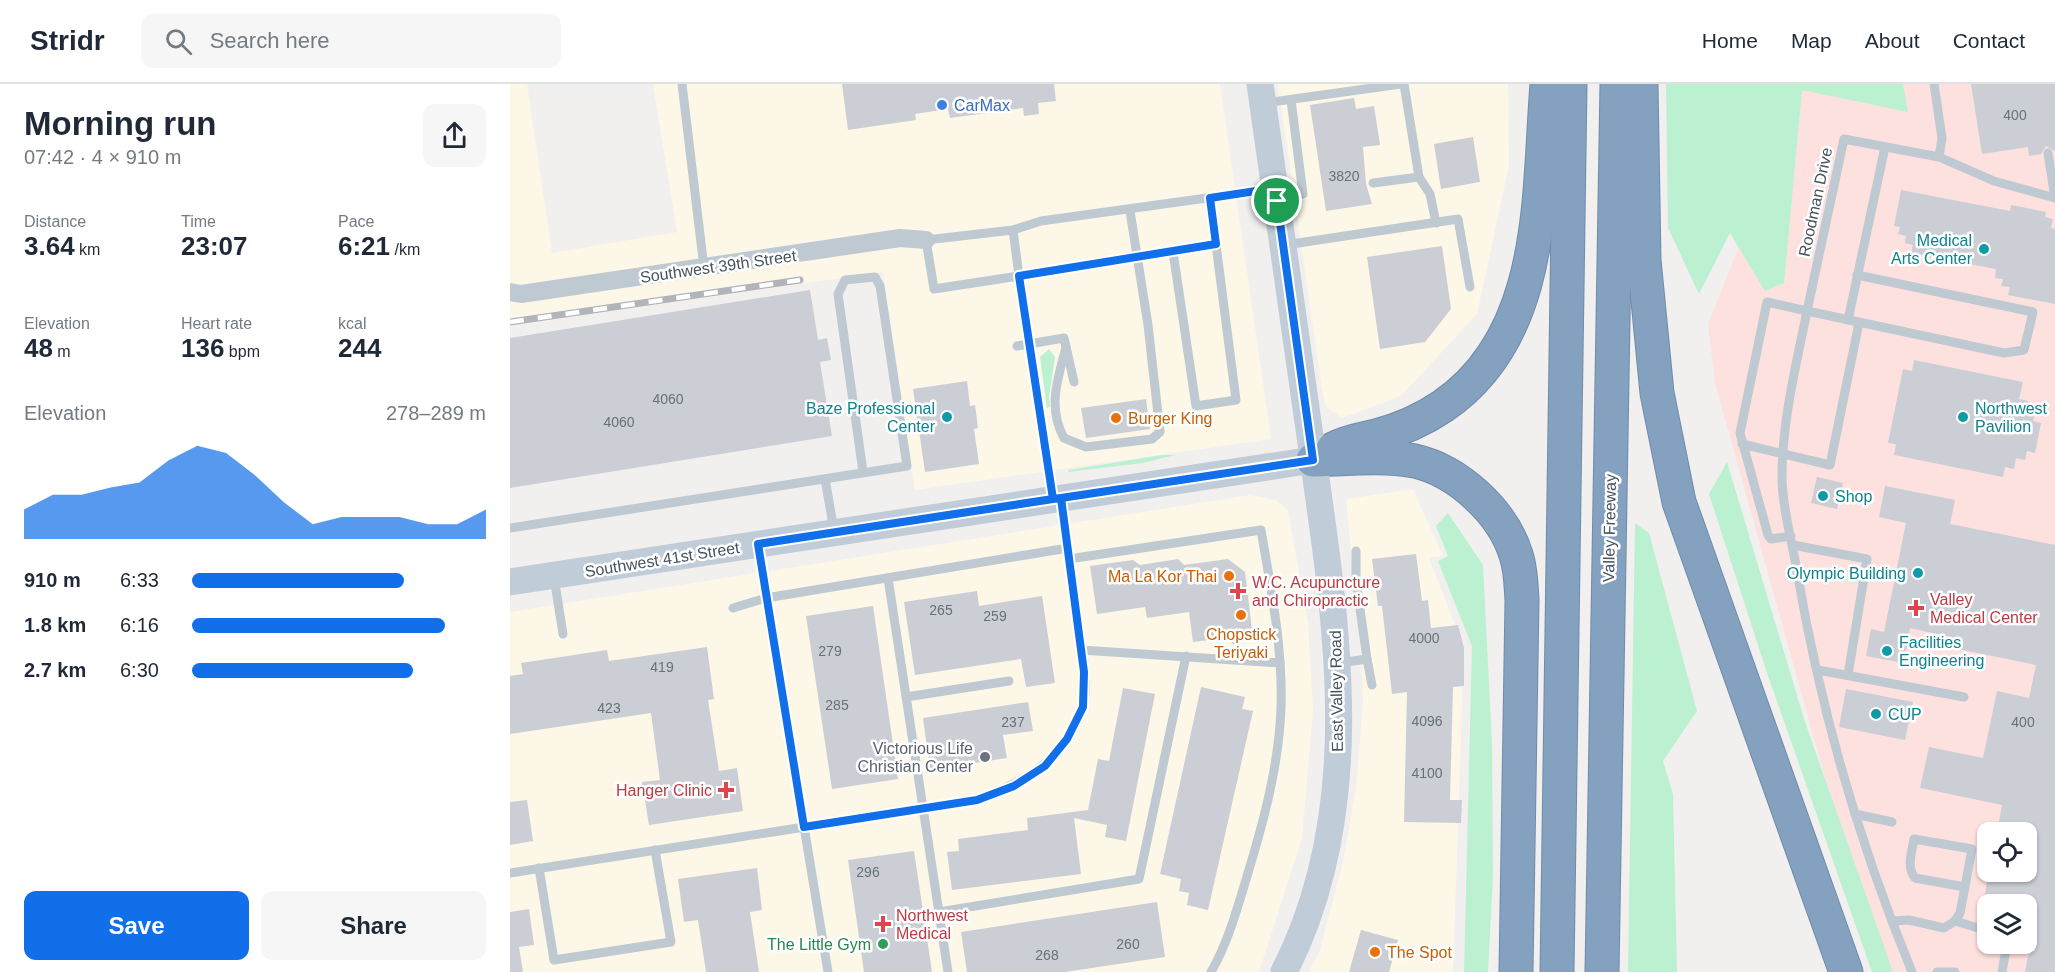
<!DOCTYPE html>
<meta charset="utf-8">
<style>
body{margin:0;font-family:Arial,sans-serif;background:#f6f6f7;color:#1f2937;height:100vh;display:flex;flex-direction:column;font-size:22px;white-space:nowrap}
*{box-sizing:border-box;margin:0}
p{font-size:20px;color:#747a83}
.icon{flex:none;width:33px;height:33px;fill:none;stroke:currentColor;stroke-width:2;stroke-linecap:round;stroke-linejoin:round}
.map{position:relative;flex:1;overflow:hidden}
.panel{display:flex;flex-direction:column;background:#fff;width:510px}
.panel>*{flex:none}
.fabs{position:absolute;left:1467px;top:738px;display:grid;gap:12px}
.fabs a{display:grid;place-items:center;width:60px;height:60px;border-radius:12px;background:#fff;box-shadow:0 2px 4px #0004;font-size:30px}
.pin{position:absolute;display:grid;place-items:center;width:51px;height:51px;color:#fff;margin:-26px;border:3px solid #fff;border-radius:50%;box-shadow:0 2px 6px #0007}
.round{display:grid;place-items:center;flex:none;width:63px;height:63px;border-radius:12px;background:#f6f6f7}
.overview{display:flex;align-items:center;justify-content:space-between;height:102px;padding:0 24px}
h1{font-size:33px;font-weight:600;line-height:45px}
.stats{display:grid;grid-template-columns:repeat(3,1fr);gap:9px;height:102px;padding:6px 24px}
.stats div{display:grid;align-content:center}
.stats b{font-size:26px;font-weight:600}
.stats small{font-size:16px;font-weight:400}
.stats p{font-size:16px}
.chart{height:168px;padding:12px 24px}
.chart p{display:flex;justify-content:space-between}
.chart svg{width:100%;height:108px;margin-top:6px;fill:#116fe9;opacity:.7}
.button{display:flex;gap:12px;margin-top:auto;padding:12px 24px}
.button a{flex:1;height:69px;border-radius:12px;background:#116fe9;color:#fff;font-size:24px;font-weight:600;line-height:69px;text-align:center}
.button a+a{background:#f6f6f7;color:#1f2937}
ul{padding:0 24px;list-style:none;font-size:20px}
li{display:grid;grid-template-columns:96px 72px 1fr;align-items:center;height:45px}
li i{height:15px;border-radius:8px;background:#116fe9}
header{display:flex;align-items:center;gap:36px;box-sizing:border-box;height:84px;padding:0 30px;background:#fff;border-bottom:2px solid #e0e1e3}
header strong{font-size:28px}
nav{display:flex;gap:33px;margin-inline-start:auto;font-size:21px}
.search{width:420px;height:54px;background:#f6f6f7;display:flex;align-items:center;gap:15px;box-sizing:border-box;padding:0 21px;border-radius:12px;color:#747a83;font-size:22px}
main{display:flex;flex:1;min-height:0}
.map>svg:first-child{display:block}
</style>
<header>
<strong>Stridr</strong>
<div class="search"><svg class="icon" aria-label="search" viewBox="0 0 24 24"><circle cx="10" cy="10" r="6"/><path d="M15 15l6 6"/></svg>Search here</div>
<nav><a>Home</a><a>Map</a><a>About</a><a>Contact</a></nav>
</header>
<main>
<section class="panel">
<div class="overview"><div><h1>Morning run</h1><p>07:42 · 4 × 910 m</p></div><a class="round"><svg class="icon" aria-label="share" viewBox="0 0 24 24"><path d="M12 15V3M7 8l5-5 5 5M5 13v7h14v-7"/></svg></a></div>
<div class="stats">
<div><p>Distance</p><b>3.64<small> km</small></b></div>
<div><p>Time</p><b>23:07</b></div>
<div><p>Pace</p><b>6:21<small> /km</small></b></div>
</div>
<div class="stats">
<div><p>Elevation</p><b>48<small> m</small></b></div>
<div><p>Heart rate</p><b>136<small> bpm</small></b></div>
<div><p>kcal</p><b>244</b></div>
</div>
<div class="chart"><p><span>Elevation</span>278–289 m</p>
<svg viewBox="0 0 160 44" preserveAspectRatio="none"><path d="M0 44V32L10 26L20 26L30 23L40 21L50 12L60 6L70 9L80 18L90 29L100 38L110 35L120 35L130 35L140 38L150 38L160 32V44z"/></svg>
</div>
<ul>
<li><b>910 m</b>6:33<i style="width:72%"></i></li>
<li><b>1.8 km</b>6:16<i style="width:86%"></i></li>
<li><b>2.7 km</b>6:30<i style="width:75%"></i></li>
</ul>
<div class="button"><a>Save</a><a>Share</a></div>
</section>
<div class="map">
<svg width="1545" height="888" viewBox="0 0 1545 888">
<rect width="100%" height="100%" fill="#f2efef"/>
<g fill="#fdf7e8">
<path d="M0,0H17L42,169L167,148L143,0H710L761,355L405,406L373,188L0,242Z"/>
<path d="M768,0H998L999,82L967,230L891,312L832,334L817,324L813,312Z"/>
<path d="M903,405L933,472L919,474L954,564L943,888H799L810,866L833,778L846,704L853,619L852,581L836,415Z"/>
<path d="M740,411L766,416L778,427L798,538L803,626L792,754L749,888H0V528Z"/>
</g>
<path fill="#fce1de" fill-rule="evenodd" d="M1294,0H1545V888H1369L1205,299L1198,240ZM1478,748H1516V788H1478ZM1478,820H1516V860H1478Z"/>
<g fill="#bbf1d0">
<path d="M1156,0H1393L1398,28L1292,6L1274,199L1255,207L1220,149L1189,210L1158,144Z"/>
<path d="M539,265L545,273L539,313L540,323L537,324L530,273Z"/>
<path d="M652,371H665L633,379L558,388L559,386Z"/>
<path d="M1217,378L1295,638L1383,888H1362L1257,589L1199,410Z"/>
<path d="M938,429L973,481L982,660L983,791L978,888H954L962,562L928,477L938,472L926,442Z"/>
<path d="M1125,439L1139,449L1187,627L1153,677L1163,710L1167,888H1118Z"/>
</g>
<g fill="#cbced4">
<path d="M332,0H544L546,17L528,19L529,30L514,32L513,24L440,34L438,25L405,30L406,36L338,46Z"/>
<path d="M1461,0H1545V67L1536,62L1531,70L1519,72L1518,63L1472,70Z"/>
<path d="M844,14L846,25L864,22L870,61L853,63L856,100L862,120L816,127L800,21Z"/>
<path d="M963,53L970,98L931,105L924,60Z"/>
<path d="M1391,106L1500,127L1501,121L1536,128L1535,133L1543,135L1541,144L1545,145V220L1498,211L1500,203L1491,202L1493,195L1485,194L1486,185L1401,169L1403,161L1395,159L1396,152L1388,150L1390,143L1384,142Z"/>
<path d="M932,162L941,225L915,258L870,265L857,173Z"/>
<path d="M300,206L308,256L317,254L321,276L310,278L322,352L0,404V254Z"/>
<path d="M1404,276L1513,298L1509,315L1518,317L1516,328L1525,329L1523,337L1531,339L1525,369L1517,367L1515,376L1506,374L1504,385L1495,383L1493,393L1384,371L1386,360L1378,359L1393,285L1402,287Z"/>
<path d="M457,297L460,322L465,321L468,344L464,345L469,380L415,388L403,305Z"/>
<path d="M636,315L640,345L576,354L571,324Z"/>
<path d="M1307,393L1333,399L1327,425L1301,419Z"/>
<path d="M1375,402L1445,416L1440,440L1545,461V888H1515L1518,872L1526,866L1521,859L1524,844L1516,842V820H1473L1479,788H1516V748H1487L1492,721L1410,704L1419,663L1473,674L1487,607L1519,614L1526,581L1438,563L1440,553L1400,544L1394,579L1356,572L1361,545L1374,548L1396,439L1369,433Z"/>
<path d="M906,470L912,517L918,516L921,544L948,541L954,564V602L943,603L940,716H952L951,739L894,738L897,608L882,610L872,522H868L862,475Z"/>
<path d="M668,475L674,481L718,475L735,488L743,554L727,556L724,561L715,554L683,558L679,528L637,534L635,523L587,530L580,482L623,476L630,481Z"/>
<path d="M467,507L469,522L532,512L545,599L516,603L511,575L405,591L394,518Z"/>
<path d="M363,522L388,695L322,705L296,532Z"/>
<path d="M197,563L204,615L198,616L209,687L227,684L233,727L139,741L132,698L150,696L141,629L0,650V592L13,590L11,579L97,566L99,577Z"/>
<path d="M691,603L735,613L732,625L743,627L698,826L677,821L679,809L669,807L671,795L650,790Z"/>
<path d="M613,604L645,610L616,757L595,753L597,741L564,734L571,790L442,806L437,768L449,767L448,755L518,746L517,734L578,726L588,675L599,677Z"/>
<path d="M1336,605L1403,618L1395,656L1329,643Z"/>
<path d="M518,618L523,647L493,651L497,674L420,686L413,634Z"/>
<path d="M17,716L23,757L0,761V718Z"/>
<path d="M404,767L422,888H354L338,776Z"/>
<path d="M247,784L252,826L240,828L249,888H196L188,836L174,838L168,795Z"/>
<path d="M647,818L655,873L555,888H457L451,848Z"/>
<path d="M19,825L24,861L9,863L13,888H0V828Z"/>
<path d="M851,846L888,856L879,888H839Z"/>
</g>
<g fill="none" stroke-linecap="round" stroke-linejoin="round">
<g stroke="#708cac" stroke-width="35">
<g id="highway">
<path d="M1131,0L1134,176L1147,309L1169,418L1336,888"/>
<path d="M823,365C838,357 850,356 866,352C889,346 914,335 933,322C1037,251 1028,111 1037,0"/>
<path d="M803,376C836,375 872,371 905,377C948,387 993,428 1006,471C1011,485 1011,502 1012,516L1006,888"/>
<path d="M1047,888L1060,0"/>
<path d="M1092,888L1107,0"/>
</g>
</g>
<g stroke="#bfc9d2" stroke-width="9">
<path d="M172,0L194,184"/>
<path d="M894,0L909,93L920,110L926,139"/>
<path d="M1424,0L1432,54L1429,73"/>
<path d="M755,19L891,0"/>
<path d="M1538,69L1545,114"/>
<path d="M863,99L909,93"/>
<path d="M769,116L793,110L781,16"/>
<path d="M503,146L509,192L706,160"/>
<path d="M775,161L948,135L960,203"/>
<path d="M663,168L686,322L726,316L700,114"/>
<path d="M1347,191L1523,228L1514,266L1494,269L1297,227C1286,282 1272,337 1272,393C1272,423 1282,457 1287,487C1310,624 1349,759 1402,888"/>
<path d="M1338,236L1375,63"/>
<path d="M507,262L554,254L564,298"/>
<path d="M556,263C548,295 537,323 554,354L576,363L642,355L650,348L638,241L620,127"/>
<path d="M1232,360L1320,381L1349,239"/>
<path d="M315,395L324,446"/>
<path d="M542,413L509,192L424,205L416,156L503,146L531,137L762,105"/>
<path d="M0,444L397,382L370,202L365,193L335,196L328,210L353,388"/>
<path d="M1281,452L1261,455L1258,451L1230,349L1257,218L1297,227L1334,55L1429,73L1484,97L1545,114"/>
<path d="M1283,461L1357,475L1338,591"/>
<path d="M248,463L318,888"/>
<path d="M559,475L751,446C761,505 773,564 771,624C769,680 754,736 738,789C728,822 718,859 701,888"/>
<path d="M44,493L53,550"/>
<path d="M378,494L438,888"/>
<path d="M223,524L256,514L558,464"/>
<path d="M571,566L770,579"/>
<path d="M857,575L862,601"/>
<path d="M829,579L857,575L846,496V467"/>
<path d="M1308,586L1454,613"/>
<path d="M396,613L499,597"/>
<path d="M1345,730L1382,738"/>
<path d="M29,784L44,876L161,858L145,766"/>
<path d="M0,789L467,716C513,698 557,675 572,624C581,598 571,564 568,538C562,497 557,456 551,416"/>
<path d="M429,828L629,795L676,572"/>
<path d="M1382,837L1399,836L1434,844L1445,837L1450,829L1462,765L1404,755C1402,768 1396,783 1405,794L1455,803"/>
<path d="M1445,837L1478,847"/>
<path d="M1510,860L1513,864L1519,865"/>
<path d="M1427,888H1445"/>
<path d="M1492,888L1497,860"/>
</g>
<path stroke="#bfc9d2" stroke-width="18" d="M0,208L11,210L390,154L416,156"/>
<g stroke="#c1ccd9" stroke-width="27">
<path d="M750,0C766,115 783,230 799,345C824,525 861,718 774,888"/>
<path d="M0,498L803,376"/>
</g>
<use href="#highway" stroke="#85a1c0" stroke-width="33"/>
<g stroke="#b1b4ba" stroke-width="7">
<path id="rail" d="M0,238L290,196"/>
</g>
<use href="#rail" stroke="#fff" stroke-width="4.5" stroke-dasharray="14" stroke-linecap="butt"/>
</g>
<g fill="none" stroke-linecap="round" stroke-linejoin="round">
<g stroke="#fff" stroke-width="12">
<path id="route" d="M767,117L803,376L551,414L543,415L248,460L294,743L467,716L504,702L535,682L557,655L573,623L574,588L551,414L543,415L509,192L706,160L700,114L765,104L767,117"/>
</g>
<use href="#route" stroke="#116fe9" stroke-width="8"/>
</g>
<circle fill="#3f7fe0" stroke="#fff" stroke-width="2" cx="432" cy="21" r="6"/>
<g fill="#0f9aa8" stroke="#fff" stroke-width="2">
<circle cx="1474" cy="165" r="6"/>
<circle cx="437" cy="333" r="6"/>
<circle cx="1453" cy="333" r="6"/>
<circle cx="1313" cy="412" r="6"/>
<circle cx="1408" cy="489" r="6"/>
<circle cx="1377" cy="567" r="6"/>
<circle cx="1366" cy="630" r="6"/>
</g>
<g fill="#e8710a" stroke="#fff" stroke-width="2">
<circle cx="606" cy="334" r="6"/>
<circle cx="719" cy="492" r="6"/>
<circle cx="731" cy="531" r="6"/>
<circle cx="865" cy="868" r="6"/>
</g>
<g fill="#e0444e" stroke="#fff" stroke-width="2">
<path d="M725 498h6v6h6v6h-6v6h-6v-6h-6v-6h6z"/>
<path d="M1403 515h6v6h6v6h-6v6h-6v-6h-6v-6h6z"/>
<path d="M213 697h6v6h6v6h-6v6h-6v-6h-6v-6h6z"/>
<path d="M370 831h6v6h6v6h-6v6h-6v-6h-6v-6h6z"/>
</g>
<circle fill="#6b7280" stroke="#fff" stroke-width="2" cx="475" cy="673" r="6"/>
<circle fill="#2e9e5b" stroke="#fff" stroke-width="2" cx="373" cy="860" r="6"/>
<g text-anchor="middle" stroke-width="5" stroke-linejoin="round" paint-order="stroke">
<g font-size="14" fill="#67717b">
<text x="1505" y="36">400</text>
<text x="834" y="97">3820</text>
<text x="158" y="320">4060</text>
<text x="109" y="343">4060</text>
<text x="431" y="531">265</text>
<text x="485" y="537">259</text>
<text x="914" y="559">4000</text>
<text x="320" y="572">279</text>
<text x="152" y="588">419</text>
<text x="327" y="626">285</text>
<text x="99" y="629">423</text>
<text x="917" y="642">4096</text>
<text x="503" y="643">237</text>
<text x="1513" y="643">400</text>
<text x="917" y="694">4100</text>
<text x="358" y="793">296</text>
<text x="618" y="865">260</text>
<text x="537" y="876">268</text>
</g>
<g font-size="16" fill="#366cbe" stroke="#fff" text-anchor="start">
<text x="444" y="27">CarMax</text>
</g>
<g font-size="16" fill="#46525d" stroke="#fff">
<text transform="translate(1305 118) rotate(-78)" y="6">Roodman Drive</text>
<text transform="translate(208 182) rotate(-8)" y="6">Southwest 39th Street</text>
<text transform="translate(1099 444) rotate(-89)" y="6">Valley Freeway</text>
<text transform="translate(152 475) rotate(-9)" y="6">Southwest 41st Street</text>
<text transform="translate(826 607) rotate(-91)" y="6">East Valley Road</text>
</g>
<g font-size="16" fill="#0d838f" stroke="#fff" text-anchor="start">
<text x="1462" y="162" text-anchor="end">Medical<tspan x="1462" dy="18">Arts Center</tspan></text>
<text x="425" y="330" text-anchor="end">Baze Professional<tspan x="425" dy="18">Center</tspan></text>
<text x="1465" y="330">Northwest<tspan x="1465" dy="18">Pavilion</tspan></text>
<text x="1325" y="418">Shop</text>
<text x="1396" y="495" text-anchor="end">Olympic Building</text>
<text x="1389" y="564">Facilities<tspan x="1389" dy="18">Engineering</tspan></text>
<text x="1378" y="636">CUP</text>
</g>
<g font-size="16" fill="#c56008" stroke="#fff" text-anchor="start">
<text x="618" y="340">Burger King</text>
<text x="707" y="498" text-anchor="end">Ma La Kor Thai</text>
<text x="731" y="556" text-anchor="middle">Chopstick<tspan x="731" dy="18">Teriyaki</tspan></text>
<text x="877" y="874">The Spot</text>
</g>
<g font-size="16" fill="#be3a42" stroke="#fff" text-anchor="start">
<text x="742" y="504">W.C. Acupuncture<tspan x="742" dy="18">and Chiropractic</tspan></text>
<text x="1420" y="521">Valley<tspan x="1420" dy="18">Medical Center</tspan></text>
<text x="202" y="712" text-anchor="end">Hanger Clinic</text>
<text x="386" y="837">Northwest<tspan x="386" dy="18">Medical</tspan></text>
</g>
<g font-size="16" fill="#5b616d" stroke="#fff" text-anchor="end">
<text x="463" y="670">Victorious Life<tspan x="463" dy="18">Christian Center</tspan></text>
</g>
<g font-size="16" fill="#27864d" stroke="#fff" text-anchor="end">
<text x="361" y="866">The Little Gym</text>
</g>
</g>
</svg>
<div class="fabs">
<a><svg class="icon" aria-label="locate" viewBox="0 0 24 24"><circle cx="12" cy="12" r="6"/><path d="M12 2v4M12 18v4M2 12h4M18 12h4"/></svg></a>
<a><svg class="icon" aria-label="layers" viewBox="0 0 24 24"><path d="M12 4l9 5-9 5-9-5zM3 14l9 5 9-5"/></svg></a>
</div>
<div class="pin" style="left:767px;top:117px;background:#1e9e55"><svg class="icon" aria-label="arrive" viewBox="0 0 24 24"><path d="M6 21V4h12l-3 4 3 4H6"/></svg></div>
</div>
</main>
